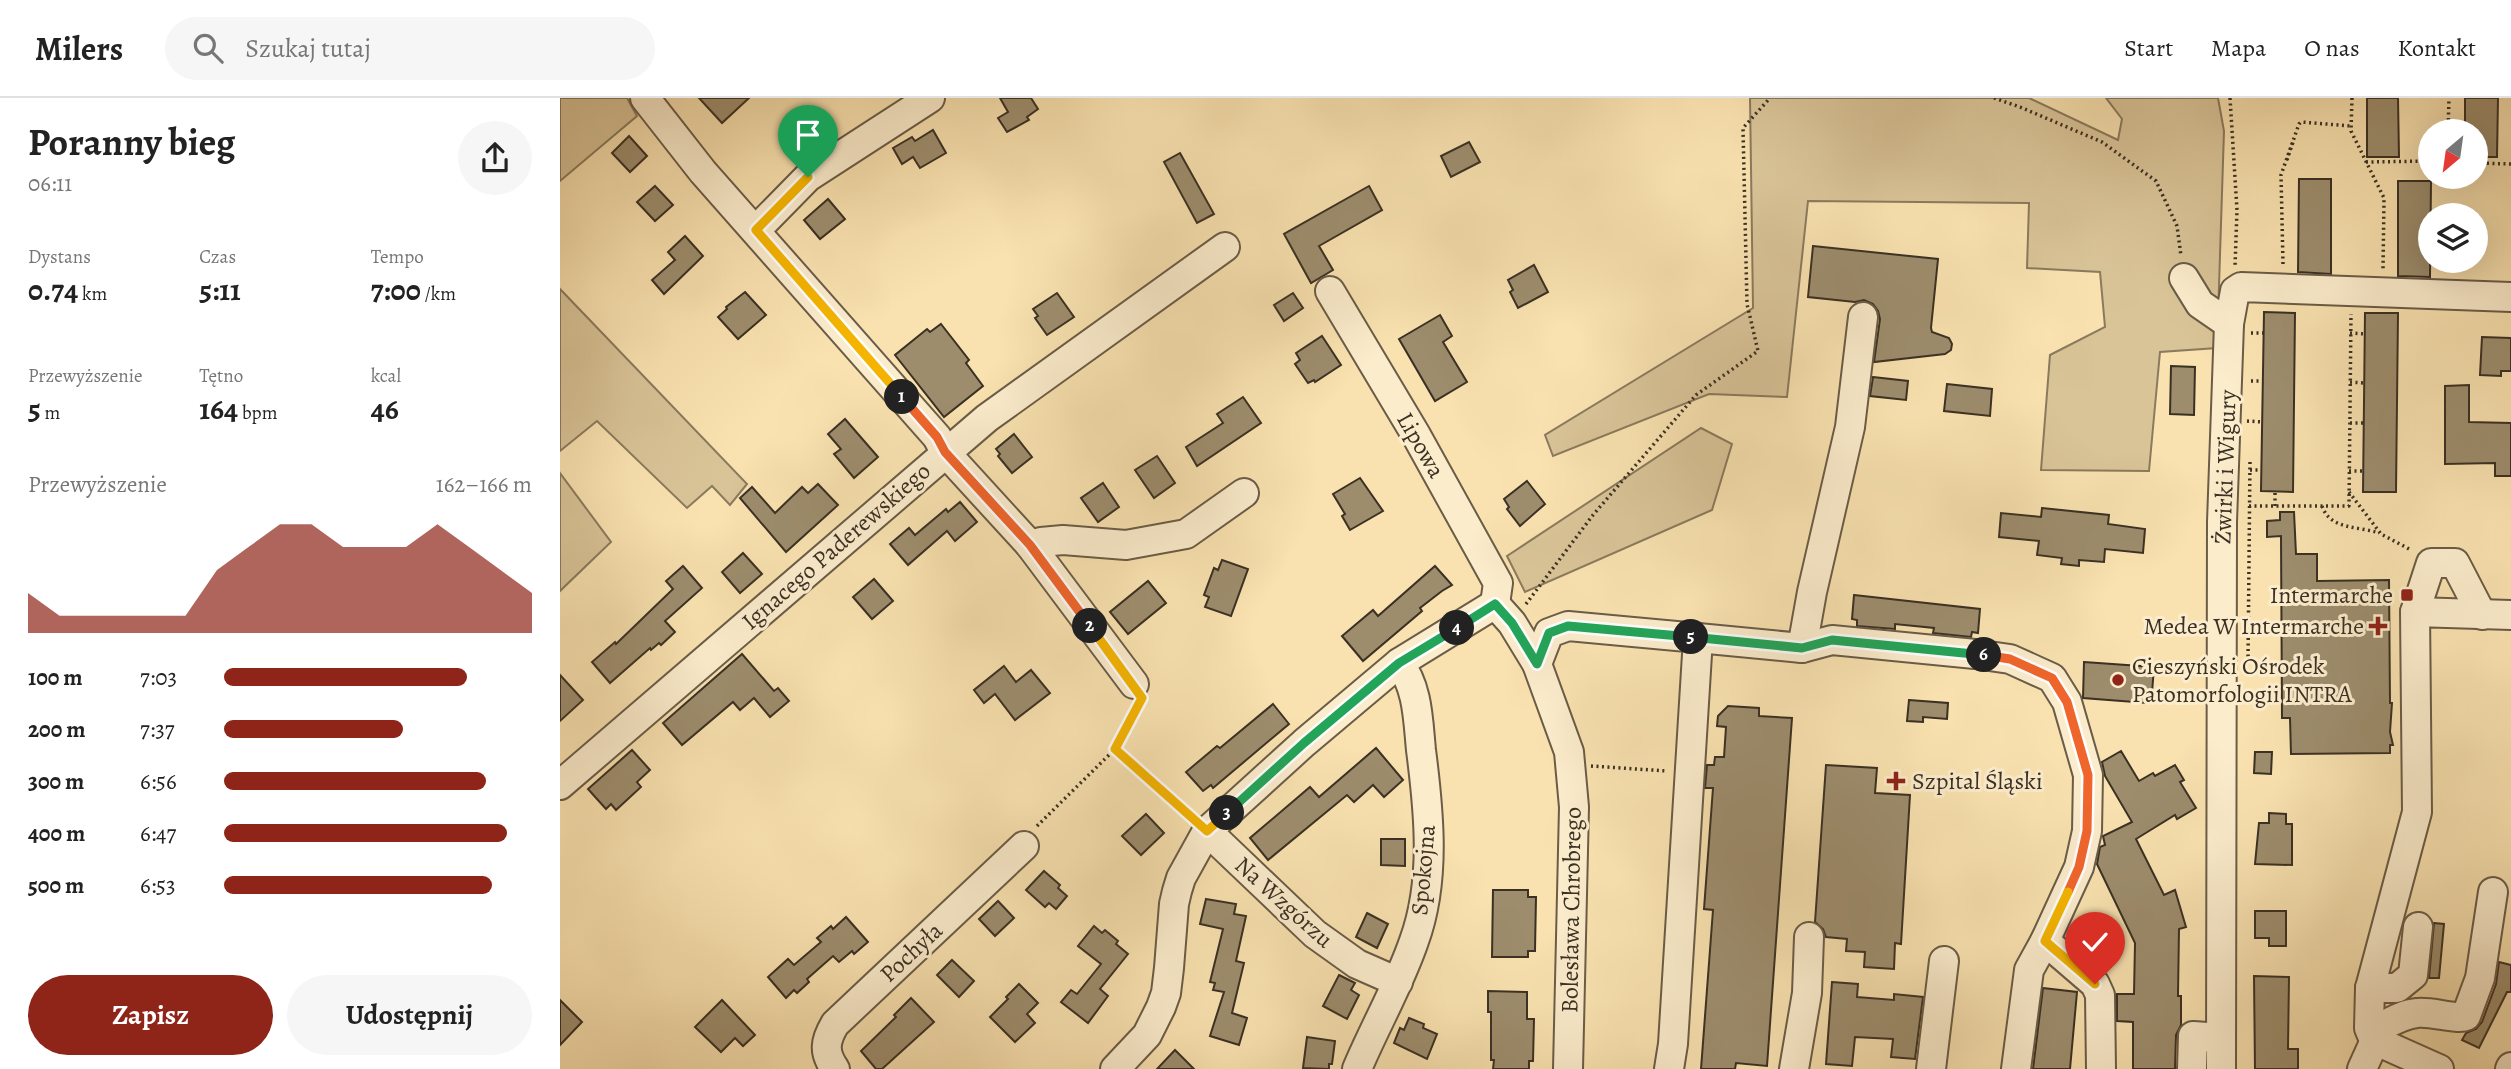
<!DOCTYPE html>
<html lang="pl">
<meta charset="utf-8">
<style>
body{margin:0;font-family:Alegreya,serif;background:#f6f6f6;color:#222;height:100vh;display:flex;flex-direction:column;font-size:26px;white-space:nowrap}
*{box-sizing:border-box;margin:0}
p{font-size:23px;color:#767676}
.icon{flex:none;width:38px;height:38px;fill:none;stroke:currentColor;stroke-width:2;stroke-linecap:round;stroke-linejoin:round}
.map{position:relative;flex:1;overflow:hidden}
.side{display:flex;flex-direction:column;background:#fff;width:560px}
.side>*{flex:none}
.needle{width:46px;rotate:209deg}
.controls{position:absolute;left:1858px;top:21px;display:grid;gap:14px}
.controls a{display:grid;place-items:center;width:70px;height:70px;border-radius:50%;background:#fff;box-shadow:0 7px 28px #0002;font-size:35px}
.pin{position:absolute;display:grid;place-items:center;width:60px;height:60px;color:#fff;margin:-72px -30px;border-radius:50% 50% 50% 0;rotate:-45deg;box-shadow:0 0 7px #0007}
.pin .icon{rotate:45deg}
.km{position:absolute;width:35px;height:35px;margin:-18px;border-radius:50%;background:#222;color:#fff;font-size:19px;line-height:35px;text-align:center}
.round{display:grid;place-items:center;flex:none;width:74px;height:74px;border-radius:37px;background:#f6f6f6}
.headline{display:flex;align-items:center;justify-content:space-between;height:119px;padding:0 28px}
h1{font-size:38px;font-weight:600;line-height:52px}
.stats{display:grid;grid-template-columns:repeat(3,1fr);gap:10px;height:119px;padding:7px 28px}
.stats div{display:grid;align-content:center}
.stats b{font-size:30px;font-weight:600}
.stats small{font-size:19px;font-weight:400}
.stats p{font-size:19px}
.chart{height:196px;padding:14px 28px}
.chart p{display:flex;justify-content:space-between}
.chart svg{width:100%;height:126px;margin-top:7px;fill:#8f2418;opacity:.7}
.primary-button{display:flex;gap:14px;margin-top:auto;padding:14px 28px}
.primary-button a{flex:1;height:80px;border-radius:42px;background:#8f2418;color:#fff;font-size:28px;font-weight:600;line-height:80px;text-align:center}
.primary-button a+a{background:#f6f6f6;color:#222}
ul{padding:0 28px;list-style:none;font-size:23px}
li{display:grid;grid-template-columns:112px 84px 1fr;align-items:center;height:52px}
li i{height:18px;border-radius:9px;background:#8f2418}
header{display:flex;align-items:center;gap:42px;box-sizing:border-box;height:98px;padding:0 35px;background:#fff;border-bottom:2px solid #e0e0e0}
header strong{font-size:33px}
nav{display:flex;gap:38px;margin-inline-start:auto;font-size:24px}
.search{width:490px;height:63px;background:#f6f6f6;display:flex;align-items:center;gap:18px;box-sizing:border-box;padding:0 24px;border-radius:38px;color:#767676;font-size:26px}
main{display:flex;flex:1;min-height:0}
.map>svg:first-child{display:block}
</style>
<header>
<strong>Milers</strong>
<div class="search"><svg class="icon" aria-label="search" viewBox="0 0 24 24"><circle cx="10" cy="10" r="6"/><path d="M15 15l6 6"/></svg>Szukaj tutaj</div>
<nav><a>Start</a><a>Mapa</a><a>O nas</a><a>Kontakt</a></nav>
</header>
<main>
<section class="side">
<div class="headline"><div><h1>Poranny bieg</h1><p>06:11</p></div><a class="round"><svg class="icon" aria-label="share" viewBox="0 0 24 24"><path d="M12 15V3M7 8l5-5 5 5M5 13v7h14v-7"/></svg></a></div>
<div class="stats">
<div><p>Dystans</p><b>0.74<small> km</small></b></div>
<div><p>Czas</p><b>5:11</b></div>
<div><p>Tempo</p><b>7:00<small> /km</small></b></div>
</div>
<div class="stats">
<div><p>Przewyższenie</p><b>5<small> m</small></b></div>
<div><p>Tętno</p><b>164<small> bpm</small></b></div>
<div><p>kcal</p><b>46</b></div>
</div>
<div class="chart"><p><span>Przewyższenie</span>162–166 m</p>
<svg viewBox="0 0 160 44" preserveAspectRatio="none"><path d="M0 44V30L10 38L20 38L30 38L40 38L50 38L60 22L70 14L80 6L90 6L100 14L110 14L120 14L130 6L140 14L150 22L160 30V44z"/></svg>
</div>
<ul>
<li><b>100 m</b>7:03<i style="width:79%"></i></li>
<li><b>200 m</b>7:37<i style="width:58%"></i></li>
<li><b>300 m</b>6:56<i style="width:85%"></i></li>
<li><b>400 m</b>6:47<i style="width:92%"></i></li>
<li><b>500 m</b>6:53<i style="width:87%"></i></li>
</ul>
<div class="primary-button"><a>Zapisz</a><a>Udostępnij</a></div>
</section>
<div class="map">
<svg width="1951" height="971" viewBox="0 0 1951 971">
<rect width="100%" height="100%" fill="#f9e2b0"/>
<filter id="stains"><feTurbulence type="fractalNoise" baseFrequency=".00286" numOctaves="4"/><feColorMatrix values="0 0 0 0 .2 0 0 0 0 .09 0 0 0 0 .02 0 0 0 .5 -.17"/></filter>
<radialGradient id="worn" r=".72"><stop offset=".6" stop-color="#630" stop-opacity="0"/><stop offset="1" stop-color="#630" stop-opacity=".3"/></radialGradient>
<g fill="#d9c498" stroke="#8a7a5e" stroke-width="2">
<path d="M0,0H67L77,18L0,83Z"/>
<path d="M1190,0H1469L1558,42L1562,21L1546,0H1658L1664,33L1657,250L1600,254L1589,373L1481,372L1490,257L1545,229L1540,174L1467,170L1469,105L1248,103L1227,299L1149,296L993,358L985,337L1193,210Z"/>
<path d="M0,191L187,386L170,407L152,388L127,410L37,323L0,353Z"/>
<path d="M1141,330L1172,346L1152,412L965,494L947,458Z"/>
<path d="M0,375L51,444L0,493Z"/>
</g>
<g fill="#9d8d6d" stroke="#3a3024" stroke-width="2">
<path d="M139,0H189L162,25Z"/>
<path d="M440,0H471L478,11L467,19L469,22L447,34L438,20L448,14Z"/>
<path d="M1807,0H1838L1839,59H1807Z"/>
<path d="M1905,0H1938L1937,59H1916V33H1905Z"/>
<path d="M373,32L386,55L360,70L353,59L342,66L333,50L352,39L355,43Z"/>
<path d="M69,38L87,58L70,74L52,55Z"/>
<path d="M909,44L920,64L891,79L881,58Z"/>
<path d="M620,55L654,116L637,125L604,64Z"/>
<path d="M1739,81H1771V176L1738,174Z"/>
<path d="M1838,83H1871L1870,179L1838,178Z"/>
<path d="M95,88L113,107L95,123L77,104Z"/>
<path d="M809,88L822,112L759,148L773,172L751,185L724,136Z"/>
<path d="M268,101L285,121L260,141L244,122Z"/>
<path d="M125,138L143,158L104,196L92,182L115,162L108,154Z"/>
<path d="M1253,148L1378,161L1371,230L1372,234L1389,240L1392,246L1391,252L1385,256L1314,264L1320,221L1318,213L1313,206L1304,202L1295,204L1248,199Z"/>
<path d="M974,167L988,194L958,210L950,194L953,192L948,182Z"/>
<path d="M185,194L206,217L178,241L158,219L167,211L166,209Z"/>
<path d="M497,195L514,219L487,237L475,220L478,218L473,211Z"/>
<path d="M733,195L743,210L724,223L714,207Z"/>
<path d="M1704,214L1735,215L1733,394L1701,393Z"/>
<path d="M1805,215H1838L1836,394H1803Z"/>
<path d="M880,217L892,238L883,244L907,284L875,303L839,241Z"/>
<path d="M381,226L409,262L406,265L423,288L384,319L335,257L367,231L370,234Z"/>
<path d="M762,238L781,267L755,284L754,282L748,285L735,266L740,262L736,255Z"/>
<path d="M1922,239L1951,240V273H1941V278L1920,277Z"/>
<path d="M1611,268L1635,269L1634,317L1610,316Z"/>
<path d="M1313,279L1348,283L1346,302L1310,298Z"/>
<path d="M1387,286L1432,291L1430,318L1384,313Z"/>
<path d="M1909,287V324L1951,325V378H1935V365L1885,366V288Z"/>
<path d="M683,299L701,325L637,368L626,349L663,325L657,316Z"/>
<path d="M285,321L318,359L294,380L274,356L281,351L268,336Z"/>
<path d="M454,336L472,359L452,375L438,358L440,356L436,351Z"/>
<path d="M597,358L615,385L594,400L575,372Z"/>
<path d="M800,380L823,413L790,432L782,418L785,416L773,396Z"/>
<path d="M967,383L985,406L960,428L947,411L949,409L944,401Z"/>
<path d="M543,385L559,409L538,424L521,400Z"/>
<path d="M258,386L278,407L226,454L180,400L192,389L215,415L242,389L248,395Z"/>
<path d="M400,404L417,424L395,443L387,433L348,467L330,446L349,430L355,437L386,411L388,414Z"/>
<path d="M1482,410L1549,417L1548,426L1585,431L1583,455L1545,451L1544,464L1519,462V468L1501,466L1502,460L1477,457L1479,443L1439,439L1441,415L1481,419Z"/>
<path d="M1720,414H1734L1736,456H1757V483L1829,482L1830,605H1832L1830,634L1833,647H1830V655L1731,656L1730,620H1722L1721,438L1707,439V423L1720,422Z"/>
<path d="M183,455L202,476L180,495L162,474Z"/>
<path d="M662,462L688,471L671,518L645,509L649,499L644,497L654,470L658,472Z"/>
<path d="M123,468L142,490L105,523L115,534L101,547L99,545L91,552L90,550L50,585L32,564L55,544L56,546L113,491L106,483Z"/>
<path d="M875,468L892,487L882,493L860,510L862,513L803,563L782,538L813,512L818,518Z"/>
<path d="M314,481L333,503L312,521L293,499Z"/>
<path d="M588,483L606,505L568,536L550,514Z"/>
<path d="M1294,497L1420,511L1418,535L1412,534L1411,539L1373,535L1374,530L1335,526V531L1297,528V522L1292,521Z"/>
<path d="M182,556L214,593L218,590L229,603L210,619L194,600L180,612L173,604L122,647L103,625Z"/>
<path d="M1524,564L1594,569L1592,595H1587V605L1523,600Z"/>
<path d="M444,568L456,584L471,572L490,595L455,622L435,596L424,605L414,592Z"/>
<path d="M0,577L23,602L0,623Z"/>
<path d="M1349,602L1388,605L1387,621L1363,619V624L1347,623Z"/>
<path d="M713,606L729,626L653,690L651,687L643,693L626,674L657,648L660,650Z"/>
<path d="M1168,608L1199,610V618L1232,620L1207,968L1176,965L1175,971H1141L1153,812L1144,811L1153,690H1145L1147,667H1154L1155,659H1164L1166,629L1157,628L1158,618Z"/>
<path d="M816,650L843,682L824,699L813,687L794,704L787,697L708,762L690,740L750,689L759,699Z"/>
<path d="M72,652L90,672L77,684L81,689L56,712L51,706L46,711L28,691Z"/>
<path d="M1561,653L1579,683L1593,675L1595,678L1615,667L1624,682L1620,684L1636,710L1617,721L1615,717L1576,741L1604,797L1615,792L1626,829L1619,831L1618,898H1621V927L1616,937L1615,971H1573V924L1557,923V896H1574L1575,845L1537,766L1540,749L1545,747L1543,738L1572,724L1545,678L1542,664Z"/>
<path d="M1695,654H1712L1711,676L1694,675Z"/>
<path d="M1266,667L1317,670L1315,695L1350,697L1341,846L1335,845L1334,871L1304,869L1305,854L1286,853L1287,841L1266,839L1263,831L1255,824Z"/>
<path d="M1709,715L1726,716V726H1732V767L1695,766L1699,725H1709Z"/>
<path d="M586,716L604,735L581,757L562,738Z"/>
<path d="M821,741H845V768L821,767Z"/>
<path d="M484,773L500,787L498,790L507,798L496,811L489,805L485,809L466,792Z"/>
<path d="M933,792H968V799H976L975,853H968V859H932Z"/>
<path d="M646,801L676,806L674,816L686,818L676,863L684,865L672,915L687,920L679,947L650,938L664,894L653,892L655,885L650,884L663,831L640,826Z"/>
<path d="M438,803L454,820L435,838L419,821Z"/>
<path d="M1695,813H1726V848H1709V840H1695Z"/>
<path d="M807,815L828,826L817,850L796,839Z"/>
<path d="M286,819L308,844L294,856L292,853L279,864L273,858L247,881L249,884L237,895L234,892L226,900L208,879L228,861L234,867L261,844L257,840L271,828L273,831Z"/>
<path d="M1874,825L1884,826L1879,880H1869Z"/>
<path d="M534,828L542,835L545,832L558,843L556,846L568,856L540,891L548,898L528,925L501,904L511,892L517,896L541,866L518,848Z"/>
<path d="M392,862L414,883L399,899L377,877Z"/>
<path d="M1939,864L1951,867V894H1947L1919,950L1902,942L1906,935L1916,931L1922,924L1936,886Z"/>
<path d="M779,877L795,885L791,892L799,897L787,921L763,908Z"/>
<path d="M1694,878L1729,879L1728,951H1738V971H1695Z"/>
<path d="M1272,884L1298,886L1297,899L1334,902V896L1363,899L1355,961L1331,959L1333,941L1295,939L1292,968L1266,966Z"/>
<path d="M459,886L478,905L467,916L475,925L455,944L430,919L448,901L446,899Z"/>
<path d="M1483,890L1517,894L1510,971H1473Z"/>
<path d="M928,893L967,894V921H974L973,963H969V971H933L934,962H931V914H928Z"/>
<path d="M351,900L374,924L322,971H316L301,953L336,919L334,917Z"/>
<path d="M0,902L22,924L0,947Z"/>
<path d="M162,902L195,937L183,948L175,940L161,954L135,929Z"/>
<path d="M849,920L864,926L863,930L877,936L867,961L834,945L840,930L844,932Z"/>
<path d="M747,939L775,943L772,966H769V971L743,970Z"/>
<path d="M615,952L634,971H597Z"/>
</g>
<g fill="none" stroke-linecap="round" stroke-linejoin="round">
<g stroke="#6a5c47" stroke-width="32">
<g id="minor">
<path d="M85,0L143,74L377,339L385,354L470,447L574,586"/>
<path d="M196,132L248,79L370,0"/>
<path d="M1624,180L1640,206L1669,226"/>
<path d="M770,193L856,337L938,485L935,506"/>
<path d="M470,447L481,444L503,442L566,447L626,436L684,395"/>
<path d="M935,506L952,525L977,566L1009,654L1014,709L1008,971"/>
<path d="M1855,514L1871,465H1895L1922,517"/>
<path d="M1138,540L1242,550L1272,542L1415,556L1450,561L1492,580L1507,604L1528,677L1527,733L1519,769L1485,843L1469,872L1456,971"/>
<path d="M1242,550L1252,494L1290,329L1303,219"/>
<path d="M977,566L989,535L1008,528L1138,540L1113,946L1109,971"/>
<path d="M0,687L427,320L665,149"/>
<path d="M647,733L755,836L797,866L838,884"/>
<path d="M1485,843L1535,886L1540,897L1541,971"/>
<path d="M1810,890H1837L1853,877L1858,829"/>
<path d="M1814,942L1809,930L1810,890L1857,714L1855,514L1951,517"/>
<path d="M1814,942L1879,971"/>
<path d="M275,971C263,954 265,943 275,926L464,748"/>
<path d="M555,971L587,937L601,909L606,895L609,870L614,806L617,793L621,780L647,733L744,645L839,565L935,506"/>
<path d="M797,971C815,928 839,887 854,843C876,783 869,714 861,652C858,622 858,589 839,565"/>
<path d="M1234,971L1247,895L1249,839"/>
<path d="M1371,971L1384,863"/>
<path d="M1632,971L1633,938L1661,940"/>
<path d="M1661,971L1662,424L1669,226L1675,193L1681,189L1951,199"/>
<path d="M1802,971L1821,929C1832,923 1844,916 1857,915C1871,913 1897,922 1906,918L1920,880L1933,794"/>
<path d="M1950,971L1951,969"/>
</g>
</g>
<g stroke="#3a3024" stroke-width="3.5" stroke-dasharray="2 3.5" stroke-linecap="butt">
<path d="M1434,0L1460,9L1542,44L1596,83L1617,128L1621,158"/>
<path d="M1670,0L1677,112L1675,169"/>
<path d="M1792,0L1791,33L1824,100L1823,172"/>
<path d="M1888,33L1889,0"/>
<path d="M1727,62L1734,41"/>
<path d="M1806,64L1871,63"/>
<path d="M1916,65L1951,66"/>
<path d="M1723,166L1721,77L1739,26L1741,24L1791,28"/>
<path d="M1691,235H1703"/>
<path d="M1790,235L1805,236"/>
<path d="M1691,283H1703"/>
<path d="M1790,284L1804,285"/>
<path d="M1687,323L1702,324"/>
<path d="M1790,325H1804"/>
<path d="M1690,372H1702"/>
<path d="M1789,373H1804"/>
<path d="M1789,394L1821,436L1851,452"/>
<path d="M1689,408H1789L1791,216"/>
<path d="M1715,408V393"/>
<path d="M1762,408C1770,432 1798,428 1819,435"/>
<path d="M966,506L1033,417L1136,297L1198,253L1187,206L1183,30L1210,0"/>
<path d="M1688,564L1690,362"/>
<path d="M576,610L555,651L630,717"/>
<path d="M1031,668L1107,673"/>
<path d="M477,728L555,651"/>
</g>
<use href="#minor" stroke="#fbeccc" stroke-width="28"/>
</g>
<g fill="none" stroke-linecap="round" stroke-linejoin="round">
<g stroke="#fff" stroke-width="14">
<path id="split-1" d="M248,79L196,132L342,299"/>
</g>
<g stroke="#fff" stroke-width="14">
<path id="split-2" d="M342,299L377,339L385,354L470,447L530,528"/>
</g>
<g stroke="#fff" stroke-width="14">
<path id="split-3" d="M530,528L582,600L555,651L647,733L667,715"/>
</g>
<g stroke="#fff" stroke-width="14">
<path id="split-4" d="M667,715L744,645L839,565L897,530"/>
</g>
<g stroke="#fff" stroke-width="14">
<path id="split-5" d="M897,530L935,506L952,525L977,566L989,535L1008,528L1131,539"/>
</g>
<g stroke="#fff" stroke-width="14">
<path id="split-6" d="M1131,539L1242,550L1272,542L1424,557"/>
</g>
<g stroke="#fff" stroke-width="14">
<path id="split-7" d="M1424,557L1450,561L1492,580L1507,604L1528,677L1527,733L1519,769L1508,794"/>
</g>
<g stroke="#fff" stroke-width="14">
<path id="split-8" d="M1508,794L1485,843L1535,886"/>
</g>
<use href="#split-1" stroke="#f5b400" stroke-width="9"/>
<use href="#split-2" stroke="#f0652b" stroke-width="9"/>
<use href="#split-3" stroke="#f5b400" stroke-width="9"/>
<use href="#split-4" stroke="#22a559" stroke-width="9"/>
<use href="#split-5" stroke="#22a559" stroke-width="9"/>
<use href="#split-6" stroke="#22a559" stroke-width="9"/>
<use href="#split-7" stroke="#f0652b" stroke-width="9"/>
<use href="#split-8" stroke="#f5b400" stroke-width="9"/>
</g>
<g fill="#8f2418" stroke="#fbeccc" stroke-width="2.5">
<rect x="1840" y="490" width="14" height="14" rx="3.5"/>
<path d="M1814.5 517.5h7v7h7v7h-7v7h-7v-7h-7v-7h7z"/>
<circle cx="1558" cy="582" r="7"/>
<path d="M1332.5 672.5h7v7h7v7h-7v7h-7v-7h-7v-7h7z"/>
</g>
<g text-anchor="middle" stroke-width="6" stroke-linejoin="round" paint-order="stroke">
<g font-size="24" fill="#3a3024" stroke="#fbeccc">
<text transform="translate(861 347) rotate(60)" y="8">Lipowa</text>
<text transform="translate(1665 369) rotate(-88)" y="8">Żwirki i Wigury</text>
<text transform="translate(276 448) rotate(-41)" y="8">Ignacego Paderewskiego</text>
<text transform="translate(863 772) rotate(-85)" y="8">Spokojna</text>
<text transform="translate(724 804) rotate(42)" y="8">Na Wzgórzu</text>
<text transform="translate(1011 812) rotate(-89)" y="8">Bolesława Chrobrego</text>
<text transform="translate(351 854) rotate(-43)" y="8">Pochyła</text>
</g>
<g font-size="24" fill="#3a3024" stroke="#fbeccc" text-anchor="end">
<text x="1833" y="505">Intermarche</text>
<text x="1804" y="536">Medea W Intermarche</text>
<text x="1572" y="576" text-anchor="start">Cieszyński Ośrodek<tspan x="1572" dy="28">Patomorfologii INTRA</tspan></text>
<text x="1352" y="691" text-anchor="start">Szpital Śląski</text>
</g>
</g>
<rect width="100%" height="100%" filter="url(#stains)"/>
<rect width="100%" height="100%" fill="url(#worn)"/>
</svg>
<div class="controls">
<a><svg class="needle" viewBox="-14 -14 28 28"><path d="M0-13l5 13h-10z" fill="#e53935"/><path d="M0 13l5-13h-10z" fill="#767676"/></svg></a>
<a><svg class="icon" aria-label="layers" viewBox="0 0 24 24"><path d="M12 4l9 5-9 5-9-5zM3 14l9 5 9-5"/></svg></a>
</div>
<div class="pin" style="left:248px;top:79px;background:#1e9e55"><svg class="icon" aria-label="arrive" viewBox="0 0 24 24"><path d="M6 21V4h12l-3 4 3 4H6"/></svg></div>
<div class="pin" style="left:1535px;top:886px;background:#d93025"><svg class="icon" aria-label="check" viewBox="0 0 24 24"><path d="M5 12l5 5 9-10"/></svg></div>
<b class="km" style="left:342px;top:299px">1</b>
<b class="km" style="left:530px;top:528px">2</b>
<b class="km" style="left:667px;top:715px">3</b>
<b class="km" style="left:897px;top:530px">4</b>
<b class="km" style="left:1131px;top:539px">5</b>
<b class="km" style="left:1424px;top:557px">6</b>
</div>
</main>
